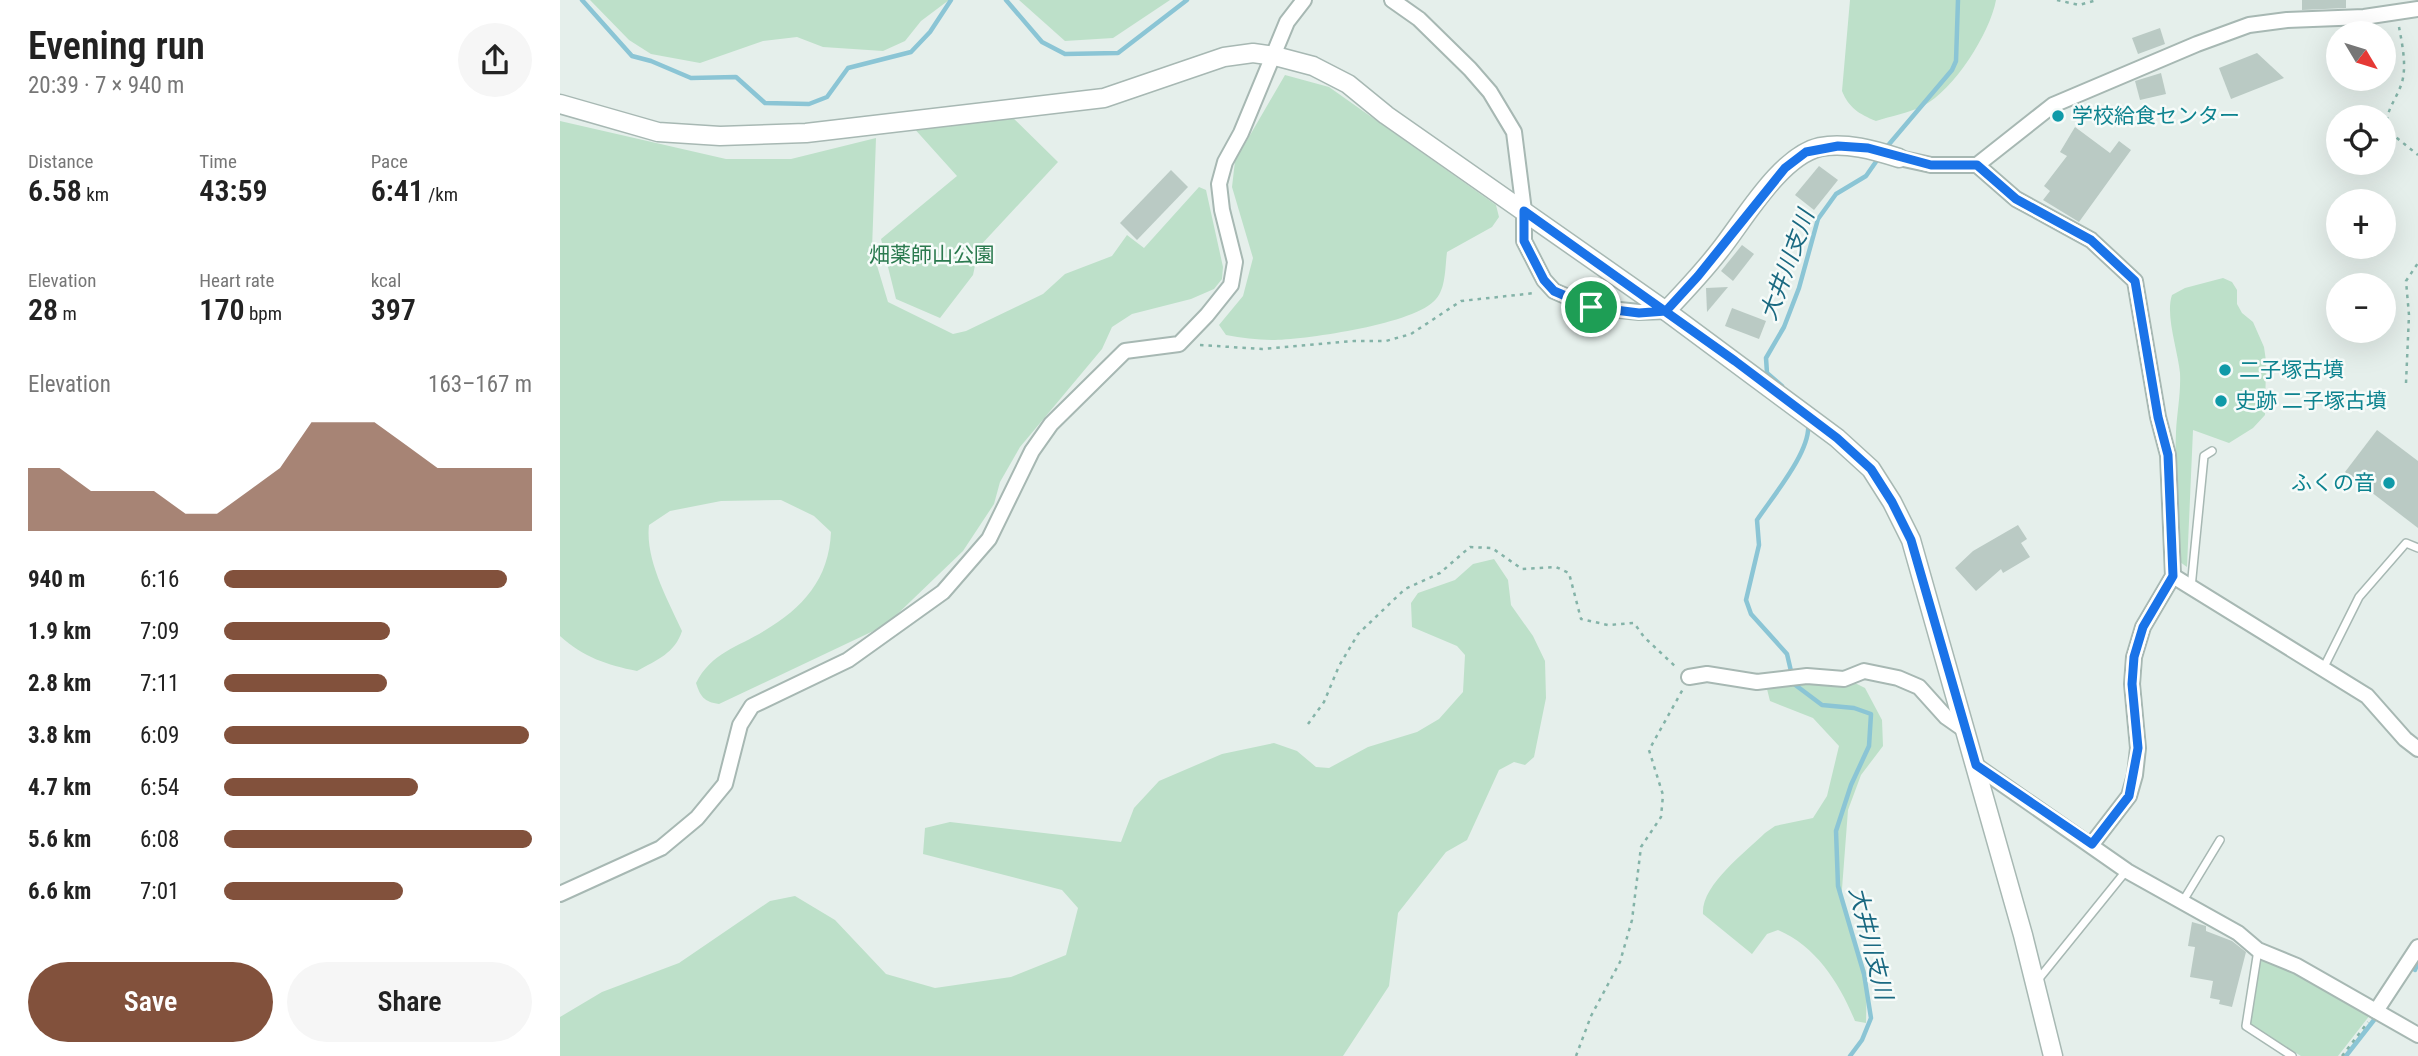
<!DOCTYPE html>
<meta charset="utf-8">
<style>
body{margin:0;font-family:"Roboto Condensed","Noto Sans JP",sans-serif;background:#f6f6f6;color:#222;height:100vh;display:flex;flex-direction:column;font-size:26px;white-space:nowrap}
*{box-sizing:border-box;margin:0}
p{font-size:23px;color:#767676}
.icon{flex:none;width:38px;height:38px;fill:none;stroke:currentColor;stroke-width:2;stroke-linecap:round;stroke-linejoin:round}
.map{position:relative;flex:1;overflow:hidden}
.drawer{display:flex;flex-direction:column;background:#fff;width:560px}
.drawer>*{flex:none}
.needle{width:46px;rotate:128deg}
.tools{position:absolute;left:1766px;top:21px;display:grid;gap:14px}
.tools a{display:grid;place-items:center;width:70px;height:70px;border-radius:50%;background:#fff;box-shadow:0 7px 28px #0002;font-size:35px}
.pin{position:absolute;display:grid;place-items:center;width:60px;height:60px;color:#fff;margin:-30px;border:4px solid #fff;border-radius:50%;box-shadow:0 2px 7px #0007}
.round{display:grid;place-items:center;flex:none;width:74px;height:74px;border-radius:37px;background:#f6f6f6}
.overview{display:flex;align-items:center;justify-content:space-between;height:119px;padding:0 28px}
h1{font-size:38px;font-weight:600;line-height:52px}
.figures{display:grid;grid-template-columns:repeat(3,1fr);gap:10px;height:119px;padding:7px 28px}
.figures div{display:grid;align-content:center}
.figures b{font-size:30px;font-weight:600}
.figures small{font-size:19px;font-weight:400}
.figures p{font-size:19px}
.chart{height:196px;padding:14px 28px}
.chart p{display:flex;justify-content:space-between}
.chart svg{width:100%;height:126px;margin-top:7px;fill:#82513c;opacity:.7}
.primary-button{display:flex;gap:14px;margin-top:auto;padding:14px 28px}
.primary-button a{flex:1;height:80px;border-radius:42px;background:#82513c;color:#fff;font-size:28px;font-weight:600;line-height:80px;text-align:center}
.primary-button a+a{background:#f6f6f6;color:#222}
ul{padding:0 28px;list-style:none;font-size:23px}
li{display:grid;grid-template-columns:112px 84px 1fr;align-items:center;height:52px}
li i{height:18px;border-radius:9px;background:#82513c}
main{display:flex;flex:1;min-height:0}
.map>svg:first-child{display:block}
</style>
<main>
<section class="drawer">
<div class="overview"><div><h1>Evening run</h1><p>20:39 · 7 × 940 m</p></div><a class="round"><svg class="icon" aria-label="share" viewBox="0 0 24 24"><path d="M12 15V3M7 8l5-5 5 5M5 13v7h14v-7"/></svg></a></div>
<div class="figures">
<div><p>Distance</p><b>6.58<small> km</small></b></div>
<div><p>Time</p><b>43:59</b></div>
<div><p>Pace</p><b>6:41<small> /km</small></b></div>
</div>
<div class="figures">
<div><p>Elevation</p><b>28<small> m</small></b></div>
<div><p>Heart rate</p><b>170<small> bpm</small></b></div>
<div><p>kcal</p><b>397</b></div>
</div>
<div class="chart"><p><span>Elevation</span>163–167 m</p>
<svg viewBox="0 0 160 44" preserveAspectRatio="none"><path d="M0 44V22L10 22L20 30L30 30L40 30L50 38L60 38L70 30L80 22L90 6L100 6L110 6L120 14L130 22L140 22L150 22L160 22V44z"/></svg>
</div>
<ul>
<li><b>940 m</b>6:16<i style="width:92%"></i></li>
<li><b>1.9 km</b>7:09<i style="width:54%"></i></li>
<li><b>2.8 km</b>7:11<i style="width:53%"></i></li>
<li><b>3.8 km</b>6:09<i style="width:99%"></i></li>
<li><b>4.7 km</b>6:54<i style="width:63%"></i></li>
<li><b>5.6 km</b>6:08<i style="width:100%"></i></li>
<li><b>6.6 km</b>7:01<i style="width:58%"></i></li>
</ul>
<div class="primary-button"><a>Save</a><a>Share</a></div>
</section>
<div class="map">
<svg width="1858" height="1056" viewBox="0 0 1858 1056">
<rect width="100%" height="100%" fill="#e5efeb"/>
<g fill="#bde0c9">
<path d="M30,0H389L361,21L345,41L323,51L263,47L237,37L203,41L140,63L91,54L69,40Z"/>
<path d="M459,0H610L553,38L505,41Z"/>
<path d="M1290,0H1436C1430,33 1394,90 1363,106C1349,113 1331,116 1316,121C1299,114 1289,108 1282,91Z"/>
<path d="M725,75L769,87L936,205L939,217L932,227L887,252C885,267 886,288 876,299C856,324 748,339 715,340C699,340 682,338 666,335L659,325L683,296L693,258L672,187L675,161Z"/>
<path d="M449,114L498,162L419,247L413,275L380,318L336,299L321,239L397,176L352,126Z"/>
<path d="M0,121L166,159H231L316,138L312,249L328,302L393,334L406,331L483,294L505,274L552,256L567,235L584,248L639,187L646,190L663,267L662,279L654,289L631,299L572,314L552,327L542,349L460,447L440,482L434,504L403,551L326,625L159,704C144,702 140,696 136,683C151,653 178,647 204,631C243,608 269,579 271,532L254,516L221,500L161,501L110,511L89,525C85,560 108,600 122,631C115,653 97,660 77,671C47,665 23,657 0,636Z"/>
<path d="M1663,278L1672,282L1677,290V304L1682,313L1693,322L1704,347L1706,361L1705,415L1693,428L1669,443L1633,430L1627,567L1620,562C1619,519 1614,475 1616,432C1617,412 1621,393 1620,373C1618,351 1605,315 1612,295L1625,288Z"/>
<path d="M934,559L948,580L951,605L973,636L985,661L986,698L974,757L965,765L954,762L939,770L907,840L886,852L838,913L829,986L783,1056H0V1017L42,992L119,963L210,901L235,896L275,920L326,974L375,988L451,977L506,955L518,908L502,890L363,854L365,828L390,822L561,842L574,808L599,781L662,754L714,743L737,751L756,767L769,768L808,747L857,732L879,719L903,692L905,655L897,646L852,627L851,603L858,593L895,580L913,564Z"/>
<path d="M1283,677L1305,688L1322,720L1323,746L1301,775L1288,810L1281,902L1307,974L1306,1023L1295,1021C1280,984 1256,946 1218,930L1207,934L1192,954L1143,914C1141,885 1185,853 1205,833L1215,826L1253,818L1267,796L1279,746L1253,718L1210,701L1207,689Z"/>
<path d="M1700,954L1810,1015L1778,1056H1741L1691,1025L1690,1013Z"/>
</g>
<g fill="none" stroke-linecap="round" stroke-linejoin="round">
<g stroke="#8bc5d5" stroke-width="4.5">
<path d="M22,0L72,56L91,61L131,78L176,77L205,103L249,104L267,97L288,68L351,52L370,32L391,0"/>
<path d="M446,0L482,42L505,54L558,53L627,0"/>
<path d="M1325,149L1392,70L1396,61L1398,0"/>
<path d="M1222,386L1207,373L1206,358L1224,327L1239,288L1258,219L1276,194L1306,176L1320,156"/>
<path d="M1248,423C1252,450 1213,496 1197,520L1199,545L1186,600L1191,614L1227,654L1234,684L1262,705L1294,708L1311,714L1309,746L1291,785L1276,831L1278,886L1304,974L1311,1018L1302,1040L1290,1056"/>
<path d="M1855,970L1858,962"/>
<path d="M1786,1056L1814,1020"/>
</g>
</g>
<g fill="#bacac4">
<path d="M1742,0H1786V8L1742,10Z"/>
<path d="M1600,28L1605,44L1578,54L1572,38Z"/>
<path d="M1697,53L1724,78L1671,99L1659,68Z"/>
<path d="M1601,73L1606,94L1580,100L1575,81Z"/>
<path d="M1515,127L1550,153L1559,141L1571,150L1519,222L1483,200L1490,191L1484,186L1507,156L1500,152Z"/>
<path d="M1259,166L1278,180L1254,210L1235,195Z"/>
<path d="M611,170L628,187L577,240L560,223Z"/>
<path d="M1182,245L1194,254L1173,281L1161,271Z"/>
<path d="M1168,287L1147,312L1146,288Z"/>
<path d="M1172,308L1206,321L1199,339L1165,326Z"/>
<path d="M1817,430L1858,461V528L1785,472Z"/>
<path d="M1458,525L1467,539L1461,543L1470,557L1443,573L1441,569L1416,591L1395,568L1413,551Z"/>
<path d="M1632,922L1646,926V931L1672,941L1686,952L1672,1007L1659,1004L1660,1000L1650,998L1653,981L1630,977L1635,947L1628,946Z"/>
</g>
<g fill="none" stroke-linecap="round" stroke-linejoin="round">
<g stroke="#a7b8b3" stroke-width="10">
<g id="service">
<path d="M1631,588L1644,456L1652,451"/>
<path d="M1763,669L1799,597L1846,543L1858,548"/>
<path d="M1623,901L1660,840"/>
<path d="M1698,950L1686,1026L1732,1056"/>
<path d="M1477,981L1566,871"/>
</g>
</g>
<g stroke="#a7b8b3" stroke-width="18">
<g id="minor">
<path d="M832,0L859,19L910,69L930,92L954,132L964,211V241L984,280L994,291L1031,307L1079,312L1106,311"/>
<path d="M1339,158L1371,165H1417L1493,105L1637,44L1689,25L1727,20L1804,17L1858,9"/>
<path d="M1417,165L1456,199L1531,240L1575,281L1598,417L1608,455L1613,576L1583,627L1574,657L1572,684L1578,748L1575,775L1569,796L1532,844"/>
<path d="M1613,576L1807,696L1845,739L1858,749"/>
<path d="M1129,677L1147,674L1197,682L1247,676L1284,679L1304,671L1338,678L1359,687L1386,717L1406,731"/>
<path d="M1415,765L1567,871L1678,933L1698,950L1737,966L1858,1035"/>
<path d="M0,894L101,848L137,818L165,784L180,725L192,706L288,660L383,592L429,539L472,451L491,424L565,351L619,344L647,315L671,285L675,262L662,210L659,184L665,162L681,133L727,22L744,0"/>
<path d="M1816,1011L1858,947"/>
</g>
</g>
<g stroke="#a7b8b3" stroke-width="21">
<g id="tertiary">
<path d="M0,104L98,132L160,136L246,133L544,98L664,57L693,53L715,56L753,66L788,84L826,115L1106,311L1277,438L1311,469L1332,502L1351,540L1463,935L1493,1056"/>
<path d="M1106,311C1125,291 1143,272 1160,250C1184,220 1220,156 1260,147C1286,142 1314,150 1339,158"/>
</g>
</g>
<g stroke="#84b3a8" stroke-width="2.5" stroke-dasharray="3.5 5" stroke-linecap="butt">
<path d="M1497,0L1519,5L1537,0"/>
<path d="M1839,27C1842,43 1846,62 1843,78C1839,98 1824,109 1827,130L1858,155"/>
<path d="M640,345L702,349L794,341H826L851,334L901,301L975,293"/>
<path d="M1846,383L1849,315L1846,281L1858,263"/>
<path d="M748,724L764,702L779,666L798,634L845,589L880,573L910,547L932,548L962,569L996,567L1009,573L1021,619L1048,625L1074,623L1084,637L1117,668"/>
<path d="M1016,1056L1031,1016L1060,962L1072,920L1081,847L1101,817L1103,795L1089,750L1123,689"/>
<path d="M1782,1056L1808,1022"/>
</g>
<use href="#service" stroke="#fff" stroke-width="7"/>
<use href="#minor" stroke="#fff" stroke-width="14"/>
<use href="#tertiary" stroke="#fff" stroke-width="18"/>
</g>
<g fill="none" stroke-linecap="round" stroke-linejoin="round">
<g stroke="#fff" stroke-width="14">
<path id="route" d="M1031,307L994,291L984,280L964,241V211L1175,361L1277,438L1311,469L1332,502L1351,540L1416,765L1532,844L1569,796L1578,748L1572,684L1574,657L1583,627L1613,576L1608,455L1598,417L1575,281L1531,240L1456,199L1417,165H1371L1308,148L1278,146L1246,152L1225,168L1138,276L1106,311L1079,313L1031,307"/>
</g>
<use href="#route" stroke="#1a73e8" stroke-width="9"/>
</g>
<g fill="#0f9aa8" stroke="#f6fbf9" stroke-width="2.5">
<circle cx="1498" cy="116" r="7"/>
<circle cx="1665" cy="370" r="7"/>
<circle cx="1661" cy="401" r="7"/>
<circle cx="1829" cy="483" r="7"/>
</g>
<g text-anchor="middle" stroke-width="5" stroke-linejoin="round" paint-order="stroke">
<g font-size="21" fill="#0d838f" stroke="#f6fbf9" text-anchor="start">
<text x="1512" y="123">学校給食センター</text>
<text x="1679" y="377">二子塚古墳</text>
<text x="1675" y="408">史跡 二子塚古墳</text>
<text x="1815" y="490" text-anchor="end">ふくの音</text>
</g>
<g font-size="21" fill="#2b7a4f" stroke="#f6fbf9">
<text x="372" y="262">畑薬師山公園</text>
</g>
<g font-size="23" font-style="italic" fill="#1a6981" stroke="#f6fbf9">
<text transform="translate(1227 265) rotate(-70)" y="8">大井川支川</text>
<text transform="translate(1311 943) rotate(76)" y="8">大井川支川</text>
</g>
</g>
</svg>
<div class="tools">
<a><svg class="needle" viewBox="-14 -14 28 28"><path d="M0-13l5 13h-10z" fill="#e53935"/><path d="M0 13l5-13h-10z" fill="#767676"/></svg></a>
<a><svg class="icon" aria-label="locate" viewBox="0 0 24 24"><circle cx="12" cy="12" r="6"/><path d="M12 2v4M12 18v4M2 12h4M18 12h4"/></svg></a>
<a>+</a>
<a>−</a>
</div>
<div class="pin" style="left:1031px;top:307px;background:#1e9e55"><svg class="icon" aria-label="arrive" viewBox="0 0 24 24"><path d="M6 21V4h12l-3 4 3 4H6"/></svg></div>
</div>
</main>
